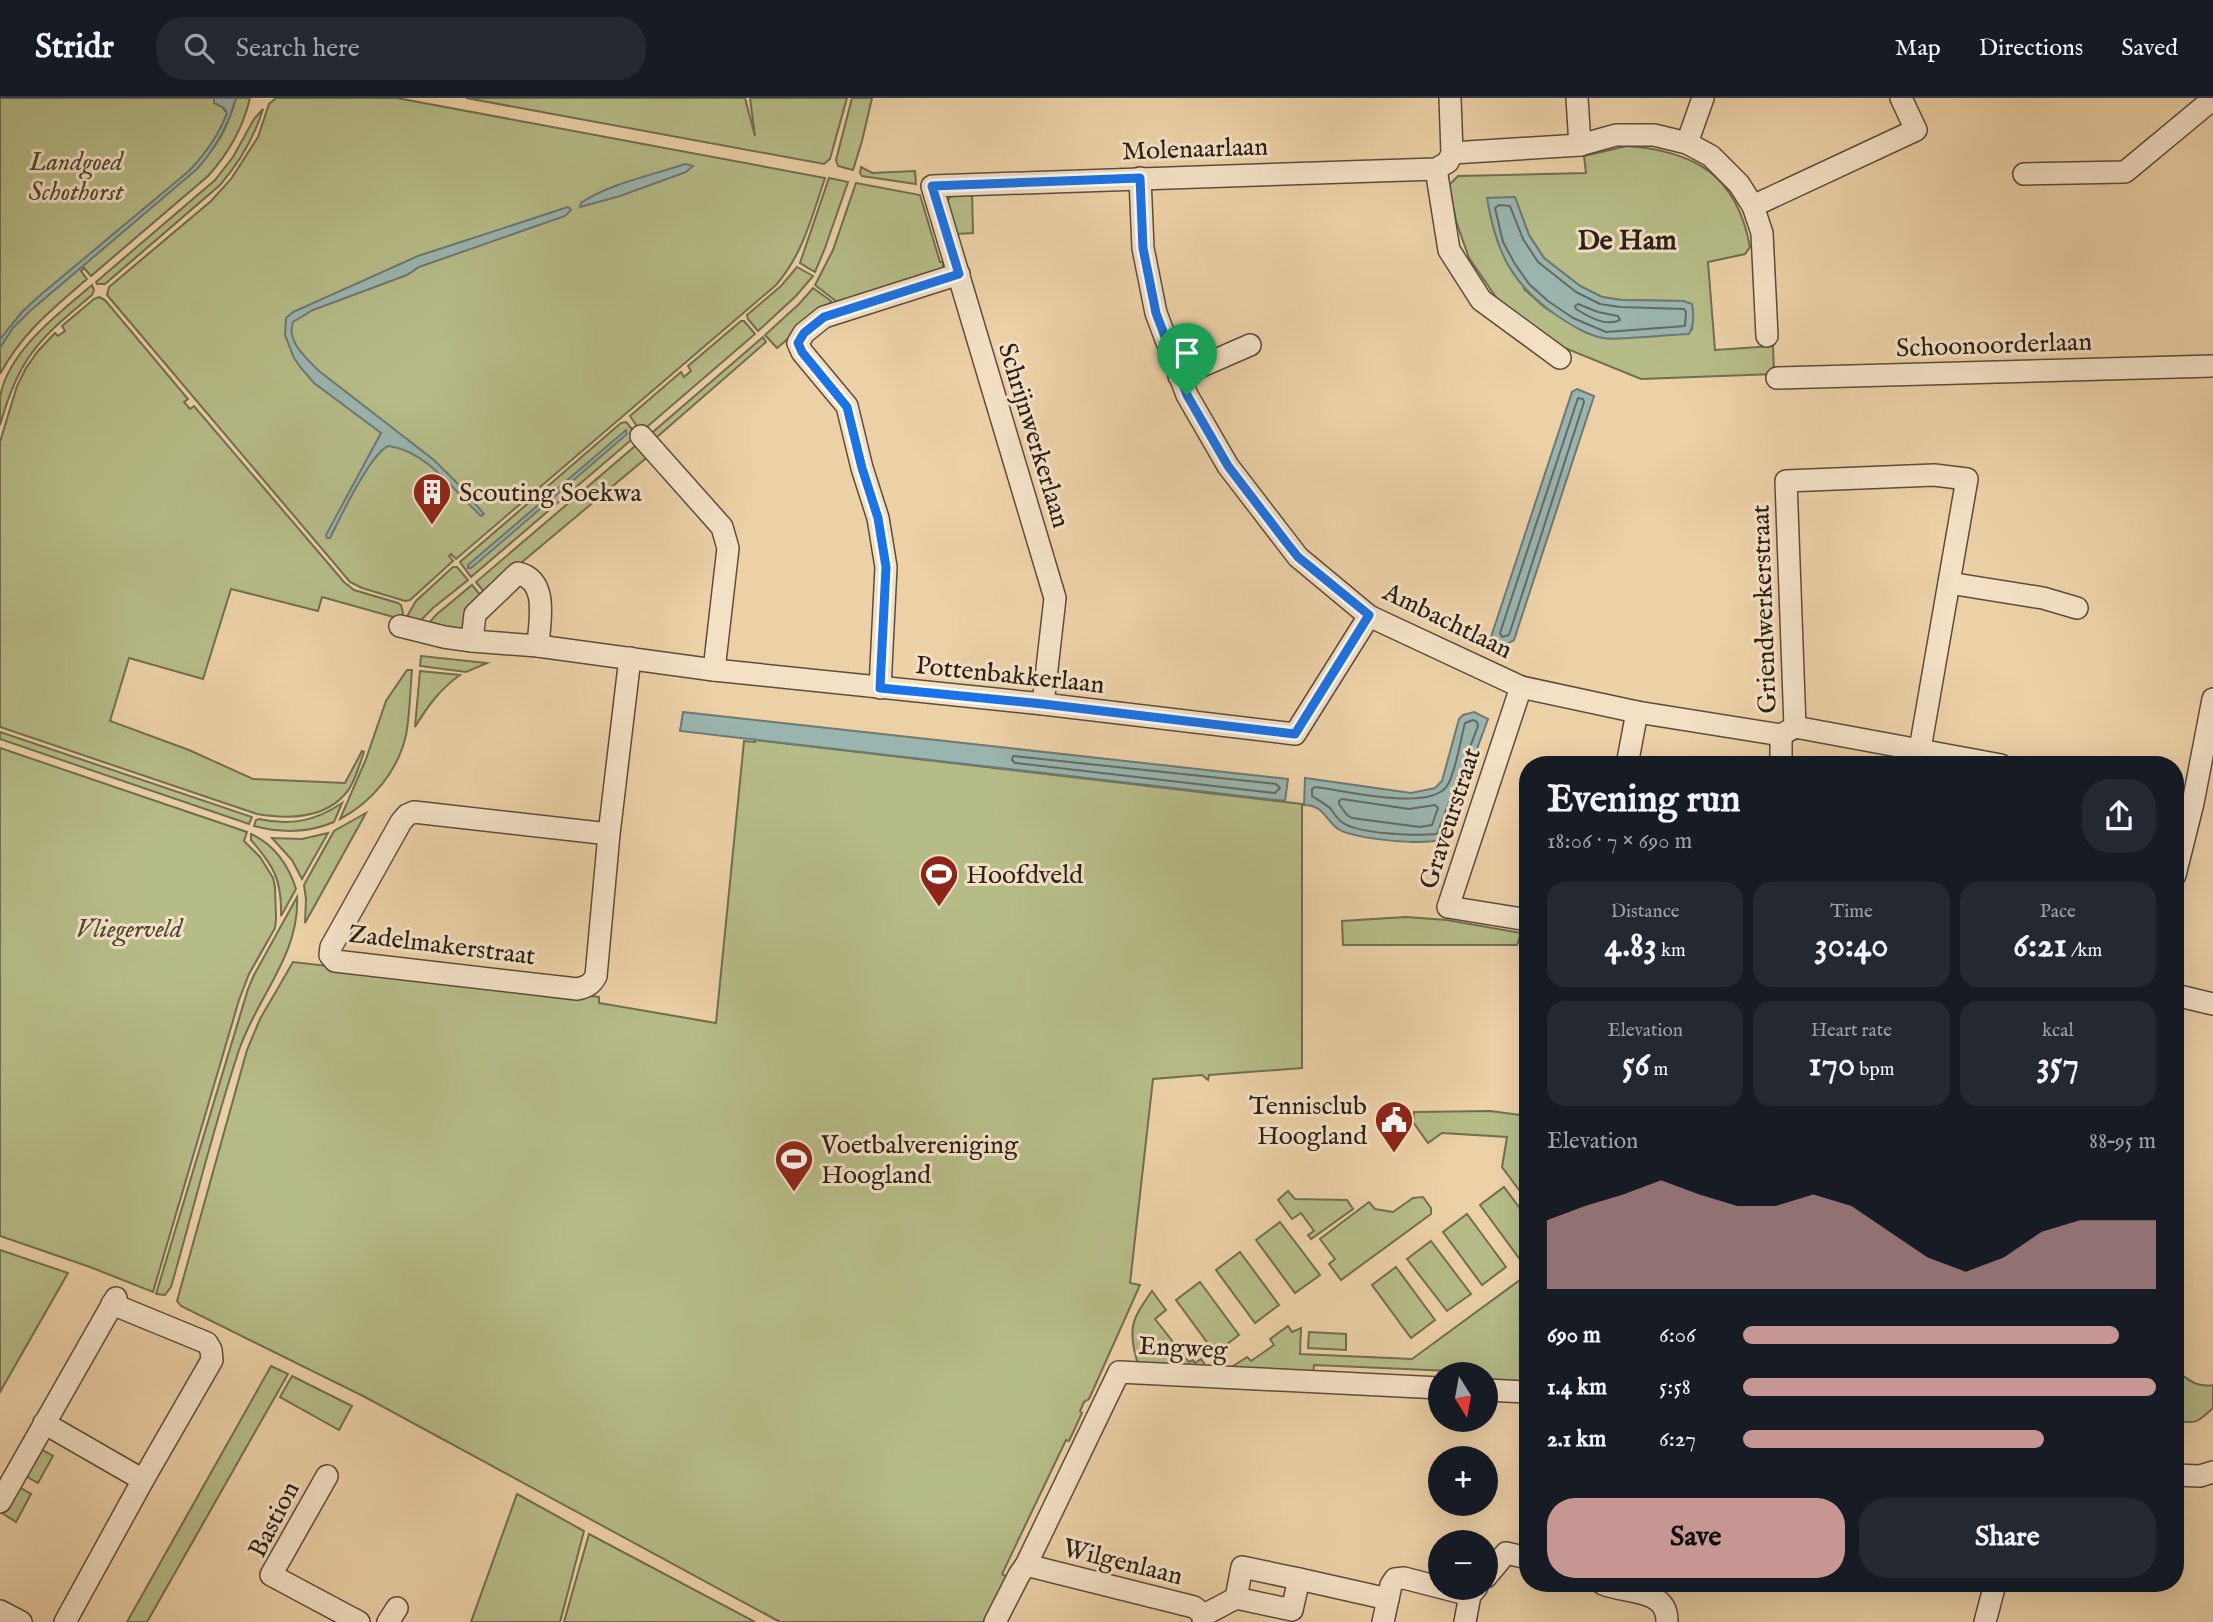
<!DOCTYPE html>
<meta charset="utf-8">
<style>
body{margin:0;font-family:"IM FELL English",serif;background:#242831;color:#f1f3f6;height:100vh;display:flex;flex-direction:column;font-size:26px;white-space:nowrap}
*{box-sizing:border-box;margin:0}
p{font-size:23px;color:#9ea1a6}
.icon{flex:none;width:38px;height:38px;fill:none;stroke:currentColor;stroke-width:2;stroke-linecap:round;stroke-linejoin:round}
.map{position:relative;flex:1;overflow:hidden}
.details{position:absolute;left:1519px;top:658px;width:665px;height:836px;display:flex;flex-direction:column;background:#171b24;border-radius:28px;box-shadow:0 7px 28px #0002}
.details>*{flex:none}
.needle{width:46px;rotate:169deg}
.buttons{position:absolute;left:1428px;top:1264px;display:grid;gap:14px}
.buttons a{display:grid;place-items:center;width:70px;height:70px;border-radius:50%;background:#171b24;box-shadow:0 7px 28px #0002;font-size:35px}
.pin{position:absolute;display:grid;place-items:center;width:60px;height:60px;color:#fff;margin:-72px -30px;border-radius:50% 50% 50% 0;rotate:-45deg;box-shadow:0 0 7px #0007}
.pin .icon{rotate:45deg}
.round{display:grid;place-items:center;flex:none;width:74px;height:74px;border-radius:28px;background:#242831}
.headline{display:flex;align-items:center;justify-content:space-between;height:119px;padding:0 28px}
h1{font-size:38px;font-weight:700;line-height:52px}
.stats{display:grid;grid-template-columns:repeat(3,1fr);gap:10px;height:119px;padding:7px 28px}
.stats div{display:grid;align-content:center;border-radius:18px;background:#242831;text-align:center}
.stats b{font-size:35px;font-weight:700}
.stats small{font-size:19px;font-weight:400}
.stats p{font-size:19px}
.chart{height:196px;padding:14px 28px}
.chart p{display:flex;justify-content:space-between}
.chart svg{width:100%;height:126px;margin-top:7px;fill:#c59692;opacity:.7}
.primary-button{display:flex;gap:14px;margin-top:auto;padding:14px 28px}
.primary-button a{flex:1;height:80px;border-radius:28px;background:#c59692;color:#111;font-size:28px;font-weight:700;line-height:80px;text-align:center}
.primary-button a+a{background:#242831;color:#f1f3f6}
ul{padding:0 28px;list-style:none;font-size:23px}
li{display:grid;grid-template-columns:112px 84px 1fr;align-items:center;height:52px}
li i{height:18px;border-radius:9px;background:#c59692}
header{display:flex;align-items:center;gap:42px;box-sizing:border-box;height:98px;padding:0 35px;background:#171b24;border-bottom:2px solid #363941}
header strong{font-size:33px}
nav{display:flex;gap:38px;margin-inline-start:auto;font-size:24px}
.search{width:490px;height:63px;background:#242831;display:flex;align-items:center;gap:18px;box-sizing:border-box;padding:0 24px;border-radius:28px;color:#9ea1a6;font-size:26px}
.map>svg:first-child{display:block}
</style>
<header>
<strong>Stridr</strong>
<div class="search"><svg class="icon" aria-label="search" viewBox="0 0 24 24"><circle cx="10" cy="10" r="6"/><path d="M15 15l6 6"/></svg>Search here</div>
<nav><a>Map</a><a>Directions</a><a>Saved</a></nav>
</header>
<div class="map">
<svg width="2213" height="1524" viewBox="0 0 2213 1524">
<rect width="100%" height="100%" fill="#ecd0a6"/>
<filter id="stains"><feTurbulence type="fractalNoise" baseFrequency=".00286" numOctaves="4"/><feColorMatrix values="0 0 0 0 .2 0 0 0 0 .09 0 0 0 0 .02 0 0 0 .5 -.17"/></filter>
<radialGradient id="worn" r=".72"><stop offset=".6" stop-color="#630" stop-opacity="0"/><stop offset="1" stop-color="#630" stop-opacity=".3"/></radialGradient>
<g fill="#b6bc88" stroke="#716e50" stroke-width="2" fill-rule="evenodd">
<path d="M0,0H223L222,9L227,15C219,37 206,55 190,72C217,53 227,31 236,0H250C243,30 228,56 208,78L91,178L84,170L81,173L87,181C51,212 23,234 0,276Z"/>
<path d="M276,0H397L825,80C812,118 803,156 776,187L456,461L451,456L449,458L453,463L410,502L405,503L362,490L350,484L107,197L109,189L211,103L231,81L258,39L269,6Z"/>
<path d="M466,0H745L755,38L750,0H847L830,61L824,66Z"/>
<path d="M852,0H872L862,43L853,72L838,68L836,62Z"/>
<path d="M263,11C254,40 240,64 220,87L105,186H97L96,184L215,82L233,59L254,21Z"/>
<path d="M1627,48C1696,53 1737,78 1750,149L1745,156L1708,164L1715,252L1773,248L1774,276L1641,281L1550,244L1500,205L1469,160L1456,123L1449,87L1458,78L1586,75L1584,58ZM1515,100L1529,137L1544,160L1580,188L1602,199L1622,202L1683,203L1691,206L1693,213L1692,231L1587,235L1544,209L1524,191Z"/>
<path d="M861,69L872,75L915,73L916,86L862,78L860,75Z"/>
<path d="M829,80L848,84L825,150L815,174L800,165Z"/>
<path d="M856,85L920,97L940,164H943V170L939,175L929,176L837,204L815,187L833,152Z"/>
<path d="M972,93L973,135L956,136L945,107L952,96Z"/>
<path d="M797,169L813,178L796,198L758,233L748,221L747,217L781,188Z"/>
<path d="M92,187L94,192L92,197C38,242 20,258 0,327C0,318 0,308 0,299C8,253 59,215 92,187Z"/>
<path d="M813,190L831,203L830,205L777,250L765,237L799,206Z"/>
<path d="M99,199L105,202L188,301L184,304L190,311L194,308L344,484L354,492L398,505L401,507L403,515L400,520H397L322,499L318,513L231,491L203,581L129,560L110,623L189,652L253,681L345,685L362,653L364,654C359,667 355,685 346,695C324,722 287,721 257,716L0,629V344L17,288L26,270L38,253L55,235L58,238L65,233L62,228L94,201Z"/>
<path d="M741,223H744L755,236L641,334L630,318L681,274L684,279L691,273L688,268Z"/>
<path d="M763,239L766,244L650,345L646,340Z"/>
<path d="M626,324L637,337L471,479L460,464L621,325Z"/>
<path d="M641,343L651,356L485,495L476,484Z"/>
<path d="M453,469H457L468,482L433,510L417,526L405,522L416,503Z"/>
<path d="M472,487L482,499L465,536L426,528L437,516Z"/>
<path d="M421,558L487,565L466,574L420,568Z"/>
<path d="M407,572H412C410,593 410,616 406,637C398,673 372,704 340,721L366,661L386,603Z"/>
<path d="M420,573L460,577C440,591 427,609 415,629Z"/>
<path d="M0,634L252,719L249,726L0,641Z"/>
<path d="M755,642L1302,706V970L1209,977L1208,982L1202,977L1153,981L1130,1185L1140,1187L1089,1301L1084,1304L1080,1313L1082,1315L1069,1343L1066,1342L1002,1476L1007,1479L983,1524H780L365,1299L181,1208L177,1203L247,952L260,921L293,864L599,899V905L716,925L744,643L755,644Z"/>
<path d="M0,650L247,734L244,743L260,759L273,780L275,789L276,821L275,830L249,876L239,902L153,1194L90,1169L0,1138Z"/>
<path d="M342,705L334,724C308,735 280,735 254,728L256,722L259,721C290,728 316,723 342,705Z"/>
<path d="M366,715L305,825L306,801L304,787L334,733Z"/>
<path d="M328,735L302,781L292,762L272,740L302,741Z"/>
<path d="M251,736C274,746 289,768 296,791L281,818C282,782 274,768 251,742Z"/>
<path d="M297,799C300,856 257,899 239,952C213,1030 194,1110 171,1189L165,1197L156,1196L248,891L254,877Z"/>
<path d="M1406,819L1447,822L1521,835L1517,847H1343L1342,823Z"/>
<path d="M1490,1013L1528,1018V1104L1502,1069L1507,1039L1442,1035L1428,1045L1413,1024L1414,1014Z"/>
<path d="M1504,1089L1528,1121V1153L1519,1160L1480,1107Z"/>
<path d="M1288,1093L1295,1101L1347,1102L1353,1111L1311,1141L1308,1137L1314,1133L1301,1115L1292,1121L1278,1102Z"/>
<path d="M1423,1099L1431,1110V1116L1341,1182L1329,1166L1335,1161L1320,1141L1369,1104L1375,1111L1393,1114L1413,1100Z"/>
<path d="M1467,1116L1506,1169L1482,1187L1443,1134Z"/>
<path d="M1280,1124L1320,1177L1295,1195L1256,1142Z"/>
<path d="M1431,1143L1471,1196L1447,1213L1407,1161Z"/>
<path d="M0,1152L68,1175L0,1294Z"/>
<path d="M1240,1154L1279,1207L1255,1225L1216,1172Z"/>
<path d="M1396,1169L1435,1222L1411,1240L1372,1187Z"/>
<path d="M1528,1176V1275L1520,1287L1486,1288V1276H1451V1273L1314,1267L1313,1278L1221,1276L1247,1259L1251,1263L1274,1247L1270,1241L1288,1228L1292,1234L1301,1230L1300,1256L1412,1261Z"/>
<path d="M1200,1184L1239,1237L1215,1255L1176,1202Z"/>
<path d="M1152,1193L1166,1212L1155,1221L1189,1264L1193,1262L1195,1265L1201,1261L1211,1276L1152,1273L1137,1263C1127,1229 1133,1220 1152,1193Z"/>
<path d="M1309,1234L1346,1236V1252L1308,1250Z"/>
<path d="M271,1268L288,1276L147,1524H127Z"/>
<path d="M2175,1272C2188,1281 2196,1290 2213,1287V1310C2198,1324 2197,1326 2175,1323Z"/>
<path d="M292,1278L352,1308L339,1332L280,1299Z"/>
<path d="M39,1350L53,1358L38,1385L24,1377Z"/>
<path d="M17,1388L31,1396L16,1424L2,1415Z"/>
<path d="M517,1396L584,1433L560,1524H471Z"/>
<path d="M589,1436L755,1524H564Z"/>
</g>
<g fill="#9ab5af" stroke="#6e7972" stroke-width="2">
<path d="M214,0H236C228,28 216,50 197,71L30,213L13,230L0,250V241L22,214L38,199L190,72C206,55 219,37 227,15L224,10L214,5Z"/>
<path d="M685,66L693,68L686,74L620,98L580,109L581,105C608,86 653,77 685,66Z"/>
<path d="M1515,99L1529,137L1544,160L1580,188L1602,199L1621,202L1683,203L1692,206C1694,216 1694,227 1689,236C1669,237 1649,239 1630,240C1621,240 1611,242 1603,240C1587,237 1573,228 1559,219C1512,187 1496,155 1487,100Z"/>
<path d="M568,109L571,112L565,118L419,169L407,177L313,212L293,224C286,243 306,260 319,273L434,362L459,387L484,416L481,418C455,394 426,352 388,348C369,358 341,418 330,440H327L326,437L381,335L314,285L301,270L294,260L285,237L286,220L293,214L418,158Z"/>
<path d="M1577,291L1594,298L1514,542L1505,547L1495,545L1491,539L1572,294Z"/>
<path d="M626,332L627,336L483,460L471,470H468V467Z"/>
<path d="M683,614L1288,681L1285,703L680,633Z"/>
<path d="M1474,614L1488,621L1444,740C1430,749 1352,741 1338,731C1325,722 1324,707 1304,707L1305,680L1411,695L1435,690L1442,683L1459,621L1463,617Z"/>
</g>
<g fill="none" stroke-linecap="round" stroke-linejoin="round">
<g stroke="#636a63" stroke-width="2">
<path d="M1499,107L1510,108L1523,141L1538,164L1576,194L1600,206L1620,209L1684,211L1686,214L1685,228L1606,234L1573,220L1548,203L1529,186L1515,166L1503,144L1495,110Z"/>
<path d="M1578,206L1598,214L1618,218L1620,222C1606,229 1589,219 1576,211L1575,208Z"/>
<path d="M1578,300L1583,301L1584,304L1509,537L1502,539L1500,535Z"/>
<path d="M1473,622L1477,624L1478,628L1437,736C1417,738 1362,736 1345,726C1338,723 1335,716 1330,710C1324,705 1318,702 1312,698V691L1315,689C1344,692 1429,714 1447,688C1455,677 1461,640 1465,625Z"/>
<path d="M1013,658L1276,686L1280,690L1275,695L1015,665L1012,662Z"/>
<path d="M1342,701L1409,711L1435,707L1438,710L1432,727L1420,729L1352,720L1347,717L1339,706V703Z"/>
</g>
<g stroke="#5c4c3b" stroke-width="24">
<g id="minor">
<path d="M1577,0L1580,47"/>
<path d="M1687,45L1703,0"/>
<path d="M1452,55L1580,47L1616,37H1654L1687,45L1711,58L1739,86L1753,108L1762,135L1767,238"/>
<path d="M1436,71L1449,152L1481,202L1560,260"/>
<path d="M2024,76L2125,74L2213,1"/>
<path d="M1140,80L1143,150L1156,215L1187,297L1228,368L1298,459L1369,518L1521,589L1637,614L1781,637L1795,629L2001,667"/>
<path d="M1753,108L1916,32L1901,0"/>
<path d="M1179,278L1250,247"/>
<path d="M1777,280L2213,268"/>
<path d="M641,338L722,429L728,450L714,572"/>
<path d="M1949,485L2043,500L2077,510"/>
<path d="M400,528L444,539L472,543L538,548L714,572L1043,606L1295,636L1369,518"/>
<path d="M472,543L475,516L518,475C550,483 539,525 538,548"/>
<path d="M1521,589L1448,809L1528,822"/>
<path d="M880,590L886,469L878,420L862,370L847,308L802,254L798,245L804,235L824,219L959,176"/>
<path d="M1043,606L1055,500L932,88L1436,71L1448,64L1452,55L1450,0"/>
<path d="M1795,629L1786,383L1934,377L1967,381L1920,651"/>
<path d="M1781,637V667"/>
<path d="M1627,667L1637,614"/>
<path d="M609,736L596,878C592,886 587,889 577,891L335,863L330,857L331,849L401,724L407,717L414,714L609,736L630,560"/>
<path d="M2175,777L2193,705L2213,601"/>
<path d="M2175,897L2213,906"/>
<path d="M1486,1292L1528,1294"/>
<path d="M44,1325L143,1382"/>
<path d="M2175,1377L2200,1378L2213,1374"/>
<path d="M327,1378L271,1477L359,1524"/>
<path d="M0,1404L116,1200"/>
<path d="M1026,1467L1194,1509L1204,1517L1203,1524"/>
<path d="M1486,1479L1506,1455L1528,1460"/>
<path d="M1603,1486C1627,1496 1668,1490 1667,1524"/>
<path d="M1236,1500L1242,1469L1299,1481"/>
<path d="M0,1513L21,1524"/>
<path d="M1204,1517L1236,1500L1292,1512L1299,1481L1388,1501"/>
<path d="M65,1524L143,1382L212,1262L211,1252L207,1245L112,1206"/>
<path d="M388,1524L397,1510"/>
<path d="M995,1524L1019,1477L1026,1467L1119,1274L1440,1290"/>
<path d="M1383,1524L1391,1487L1395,1481L1404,1480L1470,1497L1477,1489"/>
<path d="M1465,1524L1470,1497"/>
<path d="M1985,1524L1995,1486"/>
</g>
</g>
<use href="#minor" stroke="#f3e0c5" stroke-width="21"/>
</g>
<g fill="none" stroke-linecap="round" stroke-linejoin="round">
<g stroke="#fff" stroke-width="14">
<path id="route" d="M1140,80L1143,150L1156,215L1187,297L1228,368L1286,444L1298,459L1369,517L1295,636L1043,606L880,590L886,469L878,420L862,370L847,309L802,254L798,245L804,235L824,219L959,176L932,88Z"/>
</g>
<use href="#route" stroke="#1a73e8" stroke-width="9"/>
</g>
<defs>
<g id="building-pin" transform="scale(2.0125)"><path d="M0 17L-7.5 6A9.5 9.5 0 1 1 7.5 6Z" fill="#8f2418" stroke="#f3e0c5"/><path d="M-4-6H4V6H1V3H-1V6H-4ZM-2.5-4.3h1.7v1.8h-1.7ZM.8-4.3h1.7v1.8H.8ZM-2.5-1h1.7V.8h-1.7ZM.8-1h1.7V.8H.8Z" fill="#fff"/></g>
<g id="stadium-pin" transform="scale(2.0125)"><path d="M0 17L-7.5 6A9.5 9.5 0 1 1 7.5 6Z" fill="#8f2418" stroke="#f3e0c5"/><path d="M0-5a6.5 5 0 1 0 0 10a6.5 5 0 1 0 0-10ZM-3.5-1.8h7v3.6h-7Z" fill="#fff"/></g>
<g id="civic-pin" transform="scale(2.0125)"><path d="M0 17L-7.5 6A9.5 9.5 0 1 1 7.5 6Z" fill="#8f2418" stroke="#f3e0c5"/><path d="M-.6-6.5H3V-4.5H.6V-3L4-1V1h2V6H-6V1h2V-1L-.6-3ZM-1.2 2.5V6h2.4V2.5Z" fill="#fff"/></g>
</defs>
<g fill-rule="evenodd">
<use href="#building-pin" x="432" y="394"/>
<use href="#stadium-pin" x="939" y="776"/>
<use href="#civic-pin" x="1394" y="1022"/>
<use href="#stadium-pin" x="794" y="1061"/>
</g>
<g text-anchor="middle" stroke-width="6" stroke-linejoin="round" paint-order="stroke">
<g font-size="26" fill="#2c2017" stroke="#f3e0c5">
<text transform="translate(1195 50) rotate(-2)" y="9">Molenaarlaan</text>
<text transform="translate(1994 246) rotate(-2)" y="9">Schoonoorderlaan</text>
<text transform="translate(1035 337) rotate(73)" y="9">Schrijnwerkerlaan</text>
<text transform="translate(1763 511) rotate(-92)" y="9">Griendwerkerstraat</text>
<text transform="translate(1448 522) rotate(26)" y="9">Ambachtlaan</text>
<text transform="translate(1010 576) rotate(6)" y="9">Pottenbakkerlaan</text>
<text transform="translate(1449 720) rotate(-72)" y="9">Graveurstraat</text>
<text transform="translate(442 846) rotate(7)" y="9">Zadelmakerstraat</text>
<text transform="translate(1183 1249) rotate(3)" y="9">Engweg</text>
<text transform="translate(273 1421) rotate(-63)" y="9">Bastion</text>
<text transform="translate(1123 1463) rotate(14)" y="9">Wilgenlaan</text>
</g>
<g font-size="26" font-style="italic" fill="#4e4733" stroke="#f3e0c5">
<text x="76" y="72">Landgoed<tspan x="76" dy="30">Schothorst</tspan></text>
<text x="129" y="839">Vliegerveld</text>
</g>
<g font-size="26" fill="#2c2017" stroke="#f3e0c5" text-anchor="start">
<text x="459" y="403">Scouting Soekwa</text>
<text x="966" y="785">Hoofdveld</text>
<text x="1367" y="1016" text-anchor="end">Tennisclub<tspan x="1367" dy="30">Hoogland</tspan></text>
<text x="821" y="1055">Voetbalvereniging<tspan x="821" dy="30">Hoogland</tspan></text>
</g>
<g font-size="28" font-weight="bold" fill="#2c2017" stroke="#f3e0c5">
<text x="1627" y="151">De Ham</text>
</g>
</g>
<rect width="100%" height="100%" filter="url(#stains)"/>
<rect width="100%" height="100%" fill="url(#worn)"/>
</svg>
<div class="buttons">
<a><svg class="needle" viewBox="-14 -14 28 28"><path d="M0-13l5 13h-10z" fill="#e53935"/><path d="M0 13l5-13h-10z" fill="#9ea1a6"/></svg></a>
<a>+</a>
<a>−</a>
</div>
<div class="pin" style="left:1187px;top:297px;background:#1e9e55"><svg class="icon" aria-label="arrive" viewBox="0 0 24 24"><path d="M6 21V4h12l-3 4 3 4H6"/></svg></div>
<section class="details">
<div class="headline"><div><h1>Evening run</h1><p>18:06 · 7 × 690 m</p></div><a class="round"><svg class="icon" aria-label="share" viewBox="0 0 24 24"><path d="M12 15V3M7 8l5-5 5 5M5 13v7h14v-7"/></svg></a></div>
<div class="stats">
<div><p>Distance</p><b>4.83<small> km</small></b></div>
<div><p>Time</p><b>30:40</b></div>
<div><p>Pace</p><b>6:21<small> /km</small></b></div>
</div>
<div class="stats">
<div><p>Elevation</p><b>56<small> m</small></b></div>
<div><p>Heart rate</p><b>170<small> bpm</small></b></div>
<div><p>kcal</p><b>357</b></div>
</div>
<div class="chart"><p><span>Elevation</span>88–95 m</p>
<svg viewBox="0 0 160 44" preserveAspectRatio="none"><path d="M0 44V20L10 15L20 11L30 6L40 11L50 15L60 15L70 11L80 15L90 24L100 33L110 38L120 33L130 24L140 20L150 20L160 20V44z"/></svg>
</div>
<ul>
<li><b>690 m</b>6:06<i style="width:91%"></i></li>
<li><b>1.4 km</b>5:58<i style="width:100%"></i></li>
<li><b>2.1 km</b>6:27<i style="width:73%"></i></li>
</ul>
<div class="primary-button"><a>Save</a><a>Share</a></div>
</section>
</div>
